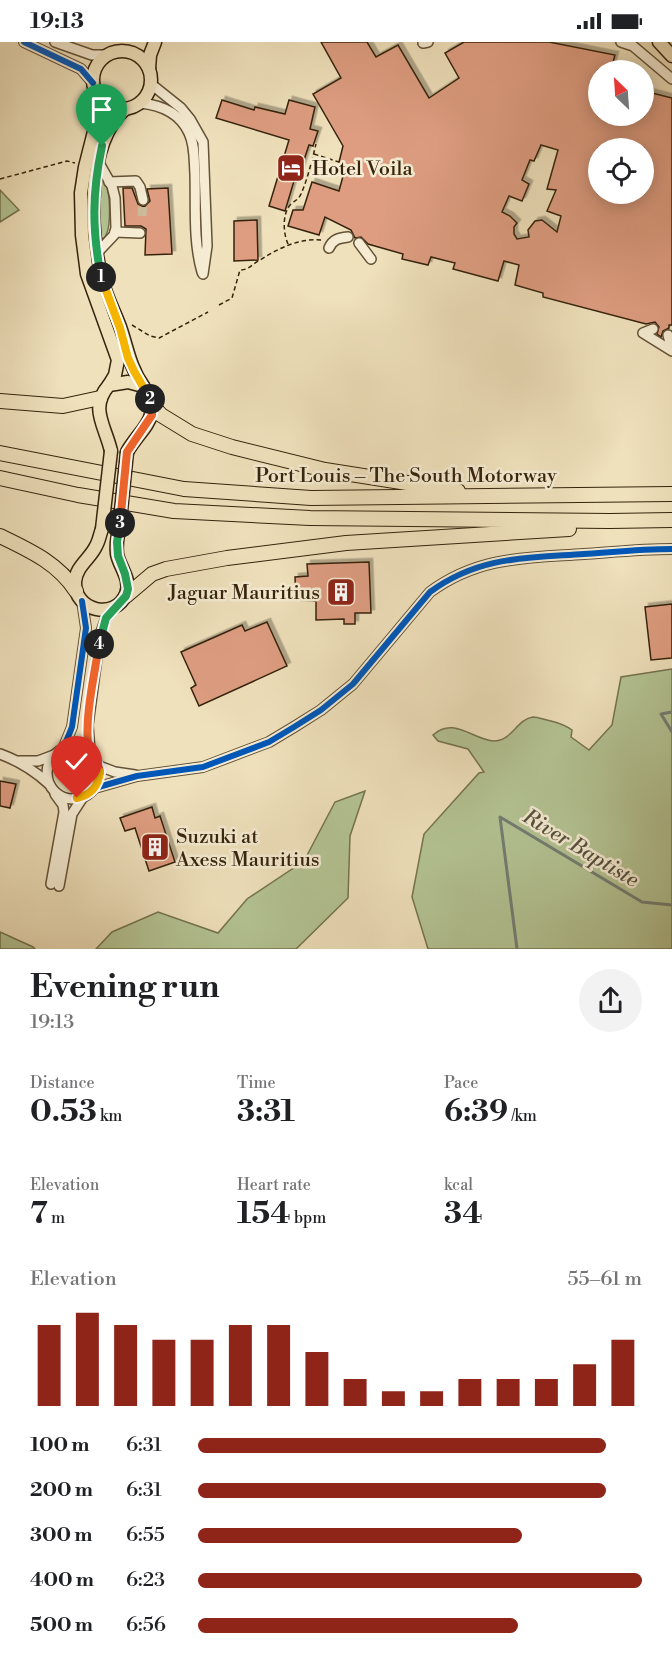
<!DOCTYPE html>
<meta charset="utf-8">
<style>
body{margin:0;font-family:"Libre Bodoni",serif;background:#f2f2f2;color:#202124;height:100vh;display:flex;flex-direction:column;font-size:22px;white-space:nowrap}
*{box-sizing:border-box;margin:0}
p{font-size:20px;color:#757577}
.icon{flex:none;width:33px;height:33px;fill:none;stroke:currentColor;stroke-width:2;stroke-linecap:round;stroke-linejoin:round}
.map{position:relative;height:907px;overflow:hidden}
.side{display:flex;flex-direction:column;background:#fff;flex:1}
.side>*{flex:none}
.needle{width:39px;rotate:335deg}
.fabs{position:absolute;left:588px;top:18px;display:grid;gap:12px}
.fabs a{display:grid;place-items:center;width:66px;height:66px;border-radius:50%;background:#fff;box-shadow:0 3px 15px #0003;font-size:30px}
.pin{position:absolute;display:grid;place-items:center;width:51px;height:51px;color:#fff;margin:-62px -26px;border-radius:50% 50% 50% 0;rotate:-45deg;box-shadow:0 0 6px #0007}
.pin .icon{rotate:45deg}
.km{position:absolute;width:30px;height:30px;margin:-15px;border-radius:50%;background:#222;color:#fff;font-size:16px;line-height:30px;text-align:center}
.round{display:grid;place-items:center;flex:none;width:63px;height:63px;border-radius:32px;background:#f2f2f2}
.summary{display:flex;align-items:center;justify-content:space-between;height:102px;padding:0 30px}
h1{font-size:33px;font-weight:700;line-height:45px}
.figures{display:grid;grid-template-columns:repeat(3,1fr);gap:9px;height:102px;padding:6px 30px}
.figures div{display:grid;align-content:center}
.figures b{font-size:30px;font-weight:700}
.figures small{font-size:16px;font-weight:400}
.figures p{font-size:16px}
.chart{height:168px;padding:12px 30px}
.chart p{display:flex;justify-content:space-between}
.chart svg{width:100%;height:108px;margin-top:6px;stroke:#8f2418;stroke-width:6}
ul{padding:0 30px;list-style:none;font-size:20px}
li{display:grid;grid-template-columns:96px 72px 1fr;align-items:center;height:45px}
li i{height:15px;border-radius:8px;background:#8f2418}
.status{display:flex;justify-content:space-between;align-items:center;height:42px;padding:0 30px;background:#fff;direction:ltr}
.status svg{height:16px;fill:currentColor}
.map>svg:first-child{display:block}
</style>
<div class="status"><b>19:13</b><svg viewBox="0 0 49 12"><path d="M0 12V9h3v3zM5 12V6h3v6zM10 12V3h3v9zM15 12V0h3v12zM26 1h20v11H26zM47 4h2v5h-2z"/></svg></div>
<div class="map">
<svg width="672" height="907" viewBox="0 0 672 907">
<defs>
<filter id="shadow"><feDropShadow dx="3.5" dy="-3.5" stdDeviation="0" flood-color="#0004"/></filter>
</defs>
<rect width="100%" height="100%" fill="#efe1bc"/>
<filter id="stains"><feTurbulence type="fractalNoise" baseFrequency=".00333" numOctaves="4"/><feColorMatrix values="0 0 0 0 .2 0 0 0 0 .09 0 0 0 0 .02 0 0 0 .5 -.17"/></filter>
<radialGradient id="worn" r=".72"><stop offset=".6" stop-color="#630" stop-opacity="0"/><stop offset="1" stop-color="#630" stop-opacity=".3"/></radialGradient>
<g fill="#b4c494" stroke="#747450" stroke-width="1.5">
<path d="M101,132C103,136 106,140 107,145C110,156 112,190 103,197L101,195L99,160Z"/>
<path d="M0,148L19,168L0,180Z"/>
<path d="M672,627V907H428L412,855L424,792L479,731L484,730L468,707L438,699L433,693C454,674 473,698 494,699C512,699 517,677 533,675C538,675 545,678 551,679C559,681 565,683 572,688L571,695L589,708L612,683L621,635Z"/>
<path d="M365,749L350,794L348,856L296,907H96L112,890L158,870L218,891L247,857L304,819L335,760Z"/>
<path d="M0,890L33,905L35,907H0Z"/>
</g>
<g fill="none" stroke-linecap="round" stroke-linejoin="round">
<g stroke="#737e74" stroke-width="3">
<path d="M672,670L661,672L672,690"/>
<path d="M517,907L500,775L642,860L672,863"/>
</g>
</g>
<g fill="#de9d81" stroke="#35230b" stroke-width="1.5" fill-rule="evenodd" filter="url(#shadow)">
<path d="M321,0H367L376,15L398,3L429,56L459,36L445,11L464,0H549L615,13L611,28H598V74H644V49L672,56V283H669V286L663,289L661,295L657,292L659,285L655,280L646,282L543,255V251L515,243L519,223L504,219L498,239L453,227L455,221L431,215L428,223L402,217L403,212L368,202L361,195L355,196L351,188L325,175L319,193L288,184L293,168H303L312,140L339,149L346,123L339,120L343,104L313,52L341,36ZM541,103L558,108L547,147L556,148L547,169L561,174L557,190L542,178L535,179L528,188L529,195L517,197L514,192V185L517,181L510,174L502,170L509,154L522,159L529,142L522,138L530,118L534,119ZM598,106H644V152H598Z"/>
<path d="M222,58L254,68L255,65L285,72L289,58L315,65L310,87L318,89L313,104L309,103L297,139H294L285,169L269,164L289,98L216,76Z"/>
<path d="M123,146H132L138,162L144,165L150,159L147,147L168,146L172,212L145,213L146,187L141,184H125Z"/>
<path d="M257,178L258,218L234,219V179Z"/>
<path d="M369,520L371,571H355V582H344V577L316,578V559L296,558L295,535L308,534L307,522Z"/>
<path d="M672,562V616L651,618L645,565Z"/>
<path d="M267,580L287,624L199,664L191,646L196,643L181,610L242,583L245,589Z"/>
<path d="M0,739L16,742L10,766L0,764Z"/>
<path d="M152,765L155,776L160,774L175,820L149,829L135,786L125,789L120,776Z"/>
</g>
<g fill="none" stroke-linecap="round" stroke-linejoin="round">
<path stroke="#cabb99" stroke-width="9" stroke-dasharray="9 4.5" stroke-linecap="butt" d="M142,174L143,158"/>
<g stroke="#645237" stroke-width="12">
<g id="minor">
<path d="M24,0L81,27L93,41"/>
<path d="M55,0L92,13H108"/>
<path d="M621,0L633,4L672,37"/>
<path d="M423,1L428,0"/>
<path d="M151,42L181,66L190,77L203,100L207,204L203,232"/>
<path d="M140,61C161,63 180,71 189,91C195,103 194,118 195,132C196,164 193,199 202,230"/>
<path d="M109,140L136,139L140,145L143,158"/>
<path d="M115,190L140,191"/>
<path d="M359,201L371,217"/>
<path d="M329,206C333,197 339,196 348,195"/>
<path d="M97,211L114,193L116,186L115,156L112,144L99,121"/>
<path d="M653,287L643,291L672,309"/>
<path d="M668,293L672,308"/>
<circle cx="73" cy="731" r="26"/>
<path d="M63,707L72,685L86,586L82,559"/>
<path d="M90,710L88,683L100,593L106,576L113,565"/>
<path d="M0,712C19,719 34,728 49,742"/>
<path d="M19,719H38L54,713"/>
<path d="M99,724L115,730L135,733"/>
<path d="M95,746L137,734L203,725L269,700L294,685L321,668L353,642L430,550C479,514 526,516 584,512C613,510 643,507 672,507"/>
<path d="M51,842L64,770L63,763L55,752"/>
<path d="M59,844L72,772L83,755"/>
</g>
</g>
<g stroke="#35230b" stroke-width="15">
<g id="major">
<path d="M659,0L672,14"/>
<circle cx="122" cy="38" r="29"/>
<path d="M149,27L150,13L155,0"/>
<path d="M98,55L100,66L85,125L81,151L82,193L87,232L118,318L115,333L109,343"/>
<path d="M125,67C85,103 90,190 102,238C106,254 114,269 120,285C128,308 129,323 143,344"/>
<path d="M111,409C105,383 89,366 109,343L128,340L143,344C164,376 142,384 127,410"/>
<path d="M102,487C100,492 99,499 96,504C90,517 76,524 75,540C74,569 115,579 126,552C132,538 119,524 117,512C116,503 117,496 119,488"/>
</g>
</g>
<g stroke="#35230b" stroke-width="16">
<g id="highway">
<path d="M0,359L63,364L100,356"/>
<path d="M152,363L161,373L192,392L232,405L325,428L458,449"/>
<path d="M0,411L184,447L311,456L672,452"/>
<path d="M0,436L78,453L174,469L310,476L610,479L672,478"/>
<path d="M0,494C29,508 58,521 76,549"/>
<path d="M126,554L152,532L166,527L227,516L346,501L569,487"/>
</g>
</g>
<g stroke="#35230b" stroke-width="1.5" stroke-dasharray="4.5 3" stroke-linecap="butt">
<path d="M314,112L339,120"/>
<path d="M0,137L67,119L75,121"/>
<path d="M288,202C283,191 282,171 291,162C296,158 298,158 301,152C308,136 312,118 316,102"/>
<path d="M219,263L232,256L240,228C249,228 252,222 260,218C279,206 299,196 322,198"/>
<path d="M132,283L150,294L159,296L208,270"/>
</g>
<use href="#minor" stroke="#f5ecd3" stroke-width="9"/>
<use href="#major" stroke="#efe1bc" stroke-width="12"/>
<use href="#highway" stroke="#efe1bc" stroke-width="14"/>
<g stroke="#35230b" stroke-width="15" stroke-linecap="butt">
<g id="major-bridge">
<path d="M102,487L111,409"/>
<path d="M119,488L127,410"/>
</g>
</g>
<use href="#major-bridge" stroke="#efe1bc" stroke-width="12"/>
<g stroke="#f5ecd3" stroke-width="10">
<g id="cycleway">
<path d="M24,0L81,27L93,41"/>
<path d="M63,707L72,685L86,586L82,559"/>
<path d="M95,746L137,734L203,725L269,700L294,685L321,668L353,642L430,550C479,514 526,516 584,512C613,510 643,507 672,507"/>
</g>
</g>
<use href="#cycleway" stroke="#0057b8" stroke-width="6"/>
</g>
<g fill="none" stroke-linecap="round" stroke-linejoin="round">
<g stroke="#fff" stroke-width="12">
<path id="split-1" d="M101,235C92,187 92,151 102,104"/>
</g>
<g stroke="#fff" stroke-width="12">
<path id="split-2" d="M101,235L120,286L128,316L134,329L150,357"/>
</g>
<g stroke="#fff" stroke-width="12">
<path id="split-3" d="M120,481L127,410L152,373V363L150,357"/>
</g>
<g stroke="#fff" stroke-width="12">
<path id="split-4" d="M99,602L106,576L126,554L128,547L125,532L118,514L117,500L120,481"/>
</g>
<g stroke="#fff" stroke-width="12">
<path id="split-5" d="M99,602C95,631 85,672 88,701C90,712 98,718 100,730"/>
</g>
<g stroke="#fff" stroke-width="12">
<path id="split-6" d="M77,756C91,753 98,745 100,730"/>
</g>
<use href="#split-1" stroke="#22a559" stroke-width="8"/>
<use href="#split-2" stroke="#f5b400" stroke-width="8"/>
<use href="#split-3" stroke="#f0652b" stroke-width="8"/>
<use href="#split-4" stroke="#22a559" stroke-width="8"/>
<use href="#split-5" stroke="#f0652b" stroke-width="8"/>
<use href="#split-6" stroke="#f5b400" stroke-width="8"/>
</g>
<defs>
<g id="hotel-square" transform="scale(1.5)"><rect x="-9" y="-9" width="18" height="18" rx="4" fill="#8f2418" stroke="#f5ecd3"/><path d="M-6-4.5h1.5V1H6V5H4.5V3h-9V5H-6ZM-4 0a1.8 1.8 0 1 1 3.6 0ZM.5 0V-2.5h3Q6-2.5 6 0Z" fill="#fff"/></g>
<g id="building-square" transform="scale(1.5)"><rect x="-9" y="-9" width="18" height="18" rx="4" fill="#8f2418" stroke="#f5ecd3"/><path d="M-4-6H4V6H1V3H-1V6H-4ZM-2.5-4.3h1.7v1.8h-1.7ZM.8-4.3h1.7v1.8H.8ZM-2.5-1h1.7V.8h-1.7ZM.8-1h1.7V.8H.8Z" fill="#fff"/></g>
</defs>
<g fill-rule="evenodd">
<use href="#hotel-square" x="291" y="126"/>
<use href="#building-square" x="341" y="550"/>
<use href="#building-square" x="155" y="805"/>
</g>
<g text-anchor="middle" stroke-width="5" stroke-linejoin="round" paint-order="stroke">
<g font-size="20" fill="#35230b" stroke="#f5ecd3" text-anchor="start">
<text x="312" y="133">Hotel Voila</text>
<text x="320" y="557" text-anchor="end">Jaguar Mauritius</text>
<text x="176" y="801">Suzuki at<tspan x="176" dy="23">Axess Mauritius</tspan></text>
</g>
<g font-size="20" fill="#35230b" stroke="#f5ecd3">
<text x="406" y="440">Port Louis – The South Motorway</text>
</g>
<g font-size="21" font-style="italic" fill="#545140" stroke="#f5ecd3">
<text transform="translate(581 806) rotate(31)" y="7">River Baptiste</text>
</g>
</g>
<rect width="100%" height="100%" filter="url(#stains)"/>
<rect width="100%" height="100%" fill="url(#worn)"/>
</svg>
<div class="fabs">
<a><svg class="needle" viewBox="-14 -14 28 28"><path d="M0-13l5 13h-10z" fill="#e53935"/><path d="M0 13l5-13h-10z" fill="#757577"/></svg></a>
<a><svg class="icon" aria-label="locate" viewBox="0 0 24 24"><circle cx="12" cy="12" r="6"/><path d="M12 2v4M12 18v4M2 12h4M18 12h4"/></svg></a>
</div>
<div class="pin" style="left:102px;top:104px;background:#1e9e55"><svg class="icon" aria-label="arrive" viewBox="0 0 24 24"><path d="M6 21V4h12l-3 4 3 4H6"/></svg></div>
<div class="pin" style="left:77px;top:756px;background:#d93025"><svg class="icon" aria-label="check" viewBox="0 0 24 24"><path d="M5 12l5 5 9-10"/></svg></div>
<b class="km" style="left:101px;top:235px">1</b>
<b class="km" style="left:150px;top:357px">2</b>
<b class="km" style="left:120px;top:481px">3</b>
<b class="km" style="left:99px;top:602px">4</b>
</div>
<section class="side">
<div class="summary"><div><h1>Evening run</h1><p>19:13</p></div><a class="round"><svg class="icon" aria-label="share" viewBox="0 0 24 24"><path d="M12 15V3M7 8l5-5 5 5M5 13v7h14v-7"/></svg></a></div>
<div class="figures">
<div><p>Distance</p><b>0.53<small> km</small></b></div>
<div><p>Time</p><b>3:31</b></div>
<div><p>Pace</p><b>6:39<small> /km</small></b></div>
</div>
<div class="figures">
<div><p>Elevation</p><b>7<small> m</small></b></div>
<div><p>Heart rate</p><b>154<small> bpm</small></b></div>
<div><p>kcal</p><b>34</b></div>
</div>
<div class="chart"><p><span>Elevation</span>55–61 m</p>
<svg viewBox="0 0 160 44" preserveAspectRatio="none"><path d="M5 44V11M15 44V6M25 44V11M35 44V17M45 44V17M55 44V11M65 44V11M75 44V22M85 44V33M95 44V38M105 44V38M115 44V33M125 44V33M135 44V33M145 44V27M155 44V17"/></svg>
</div>
<ul>
<li><b>100 m</b>6:31<i style="width:92%"></i></li>
<li><b>200 m</b>6:31<i style="width:92%"></i></li>
<li><b>300 m</b>6:55<i style="width:73%"></i></li>
<li><b>400 m</b>6:23<i style="width:100%"></i></li>
<li><b>500 m</b>6:56<i style="width:72%"></i></li>
</ul>
</section>
